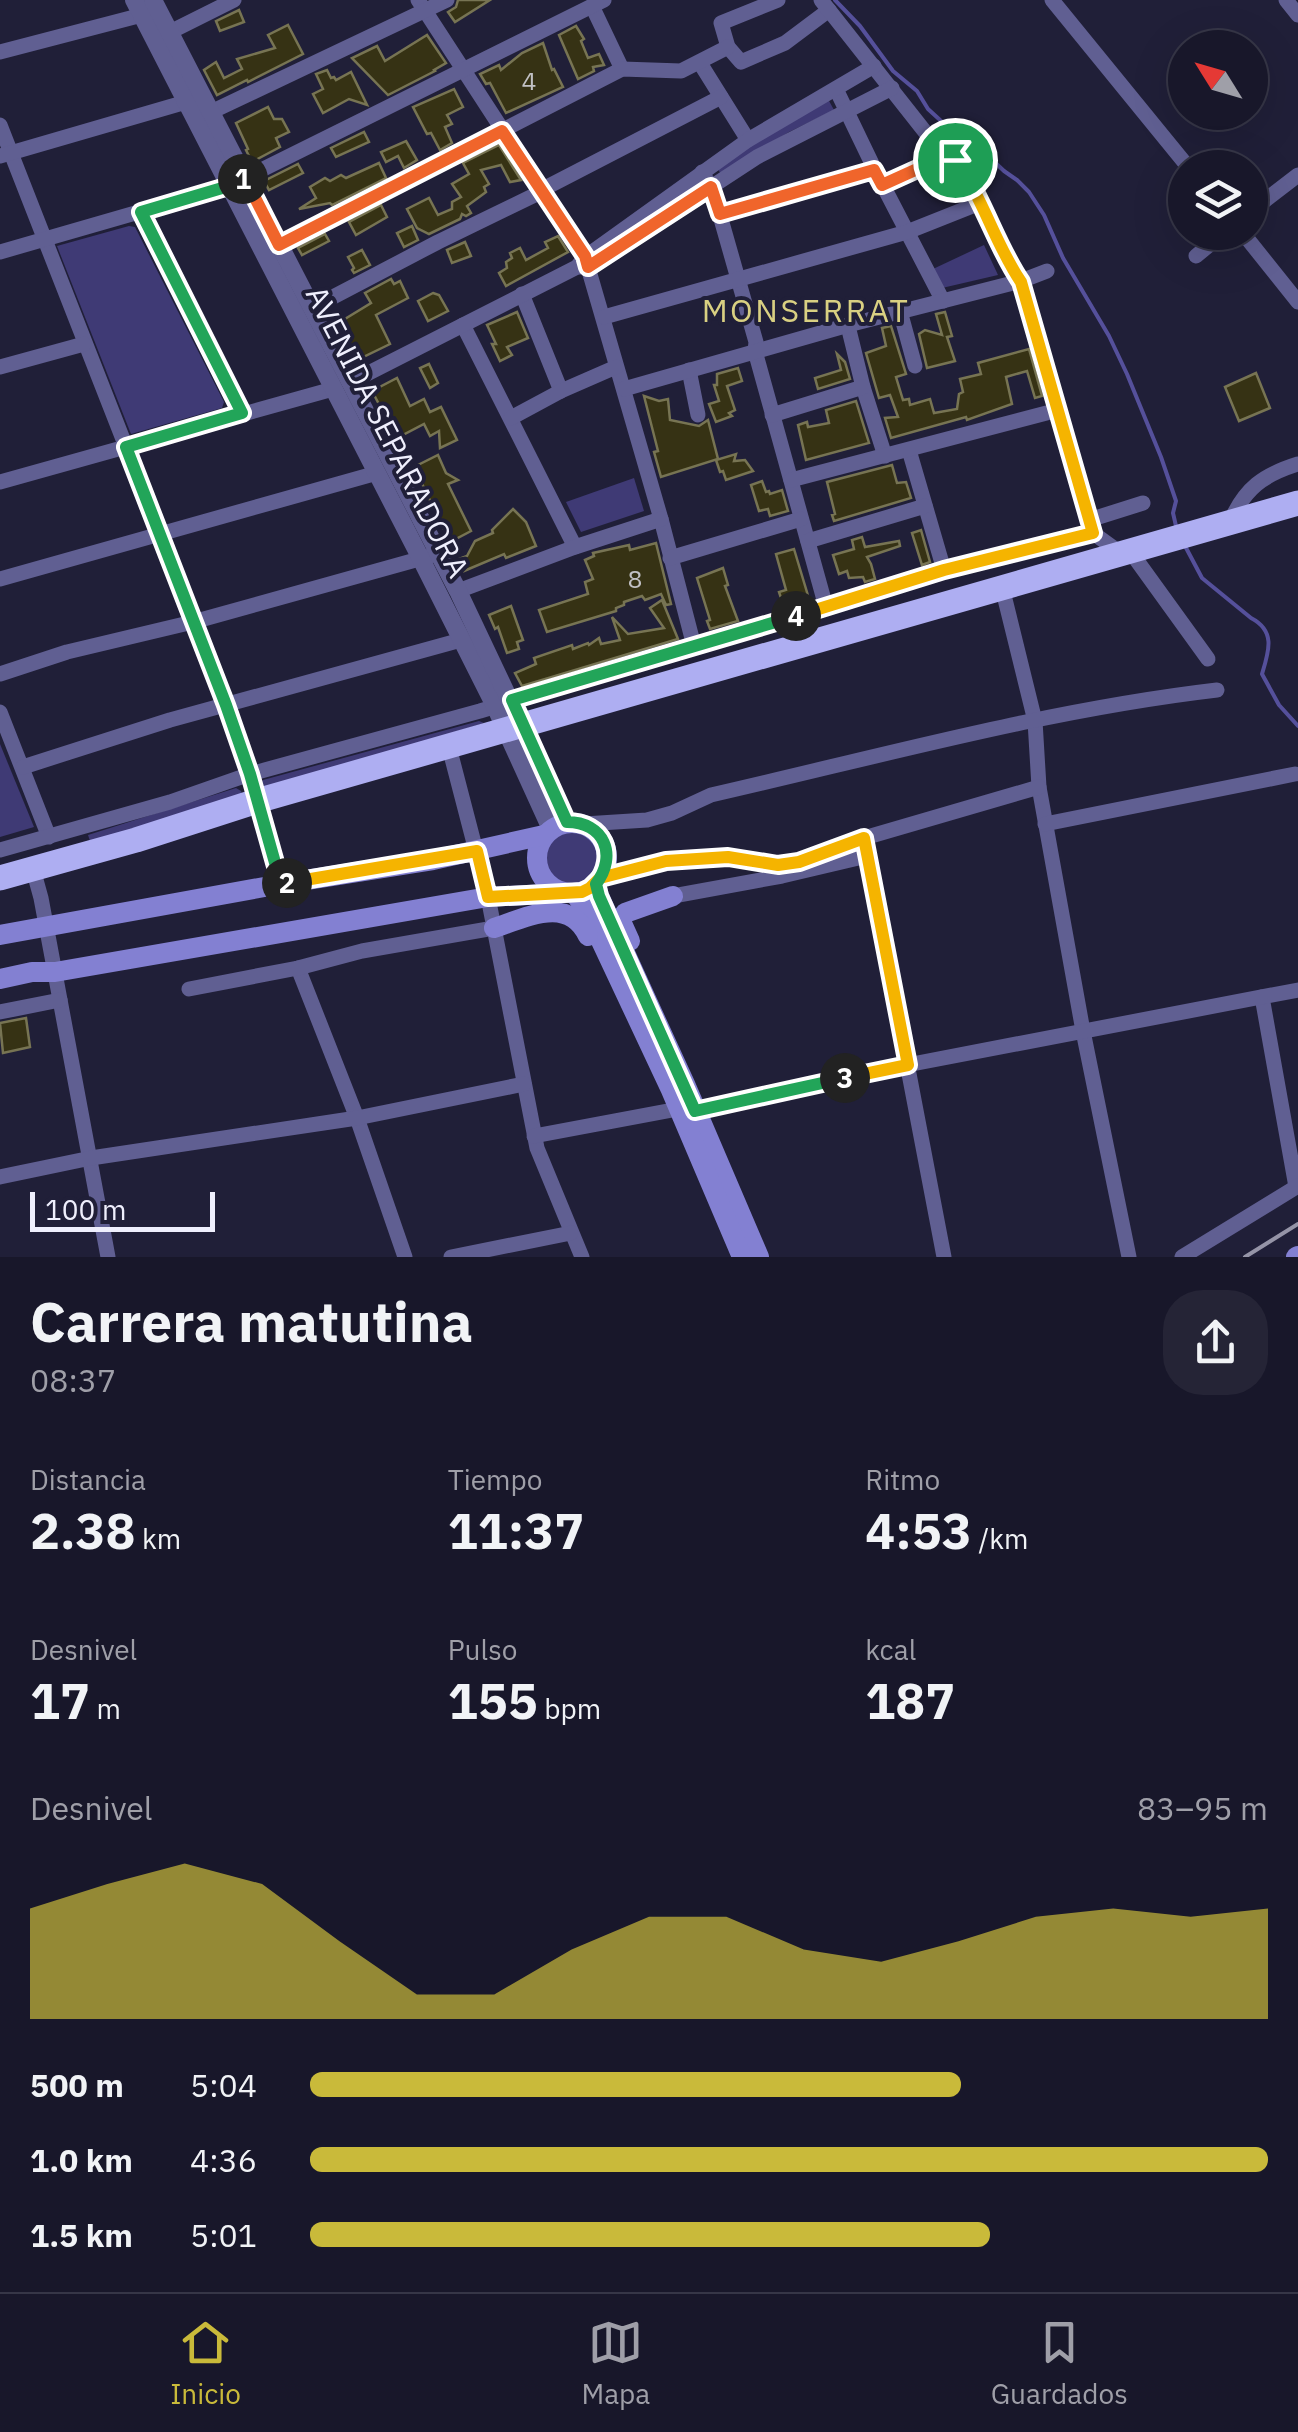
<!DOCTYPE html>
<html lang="es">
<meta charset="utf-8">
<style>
body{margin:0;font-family:"IBM Plex Sans",sans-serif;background:#252436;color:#f1f3f6;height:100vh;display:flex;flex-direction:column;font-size:38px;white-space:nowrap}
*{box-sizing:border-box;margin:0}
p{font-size:32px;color:#9f9fa8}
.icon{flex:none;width:55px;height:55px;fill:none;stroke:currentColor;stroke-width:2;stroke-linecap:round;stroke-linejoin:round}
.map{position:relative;height:1257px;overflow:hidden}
.details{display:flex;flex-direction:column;background:#18172a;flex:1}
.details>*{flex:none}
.needle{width:65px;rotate:307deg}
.buttons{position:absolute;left:1168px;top:30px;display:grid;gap:20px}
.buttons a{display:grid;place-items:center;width:100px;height:100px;border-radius:50%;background:#18172a;box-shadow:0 10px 40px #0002,0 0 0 2px #363647;font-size:50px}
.scale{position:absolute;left:30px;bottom:25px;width:185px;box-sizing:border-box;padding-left:10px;border:5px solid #efeffd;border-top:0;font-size:28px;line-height:35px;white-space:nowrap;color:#efeffd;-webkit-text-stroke:8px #201f38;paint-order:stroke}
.pin{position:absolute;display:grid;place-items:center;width:85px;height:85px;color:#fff;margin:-42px;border:5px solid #fff;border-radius:50%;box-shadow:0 2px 10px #0007}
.km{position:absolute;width:50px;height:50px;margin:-25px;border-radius:50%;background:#222;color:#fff;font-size:28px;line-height:50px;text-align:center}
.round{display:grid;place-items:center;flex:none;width:105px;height:105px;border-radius:40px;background:#252436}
.head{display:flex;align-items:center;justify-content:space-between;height:170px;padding:0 30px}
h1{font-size:55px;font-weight:700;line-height:75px}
.metrics{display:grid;grid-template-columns:repeat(3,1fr);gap:15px;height:170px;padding:10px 30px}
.metrics div{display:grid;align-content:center}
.metrics b{font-size:50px;font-weight:700}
.metrics small{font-size:28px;font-weight:400}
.metrics p{font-size:28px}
.chart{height:280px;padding:20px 30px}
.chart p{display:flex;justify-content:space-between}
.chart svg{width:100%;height:180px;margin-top:10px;fill:#c9ba3a;opacity:.7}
ul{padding:0 30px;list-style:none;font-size:32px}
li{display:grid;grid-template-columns:160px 120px 1fr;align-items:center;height:75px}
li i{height:25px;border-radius:12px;background:#c9ba3a}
.tab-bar{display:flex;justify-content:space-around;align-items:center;height:140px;border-top:2px solid #363647;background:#18172a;font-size:28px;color:#9f9fa8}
.tab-bar a{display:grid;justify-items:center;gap:5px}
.tab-bar .current{color:#c9ba3a}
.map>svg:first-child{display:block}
</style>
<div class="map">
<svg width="1298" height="1257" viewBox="0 0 1298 1257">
<rect width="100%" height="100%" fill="#201f38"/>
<g fill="#3f3a75">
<path d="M828,99L834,110L789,132L721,174L717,168L752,143Z"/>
<path d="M129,226L135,227L224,402L222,408L131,434L57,246Z"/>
<path d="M984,245L998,275L942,288L933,269Z"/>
<path d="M634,478L644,511L581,532L566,502Z"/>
<path d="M479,721L484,723L262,791L261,782L263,780Z"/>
<path d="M0,744L34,827L0,837Z"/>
<path d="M236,788L241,791L243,797L91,844L88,835Z"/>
<circle cx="571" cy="859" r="27"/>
</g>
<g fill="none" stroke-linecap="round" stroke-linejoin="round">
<g stroke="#55509b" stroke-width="4">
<path d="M835,0L860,26L893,71L917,91L928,109L963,141L984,152L1004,171L1017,180L1029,192L1044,215L1063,258L1109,336L1127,374L1161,457L1176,501L1173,513L1176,526"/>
<path d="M1184,544L1202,578L1251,618C1276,631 1269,651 1262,674L1279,705L1298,726"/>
</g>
</g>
<g fill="#363214" stroke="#777453" stroke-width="2.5">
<path d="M458,0H490L455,22L448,12L456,7Z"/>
<path d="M239,10L244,22L220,31L216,21Z"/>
<path d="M288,25L303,54L248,82L247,80L217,95L204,70L216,62L224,78L242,69L237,59L275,48L268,35Z"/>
<path d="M576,26L584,39L581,41L588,58L599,54L604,65L593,67L594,71L578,79L559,35Z"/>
<path d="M427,35L446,63L434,70L435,71L388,95L352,58L377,46L385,61Z"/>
<path d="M543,43L552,70L554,69L563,87L506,113L490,83L486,84L480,74L499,65L501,70L522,53Z"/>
<path d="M327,70L331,78L334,77L336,80L351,72L367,105L349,99L323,113L313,94L323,89L316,74Z"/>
<path d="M454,89L463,107L447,115L452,124L445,127L452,143L440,150L431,133L427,134L413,107Z"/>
<path d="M268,107L274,119H282L289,132L276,138L280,147L252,162L246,150L248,149L236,123Z"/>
<path d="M364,132L369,142L336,157L331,148Z"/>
<path d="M406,141L417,160L404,168L398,156L386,162L381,152Z"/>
<path d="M499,145L521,180L510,182L501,165L481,170L489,184L484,187L486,192L467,206L471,213L466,216L462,214L460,219L429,234L417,228L407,209L429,198L438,215L452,209V202L461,197L452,184L469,174L463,163Z"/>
<path d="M379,163L386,178L332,205L330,203L299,209L316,198L310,187L325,178L330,181L341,175L346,178Z"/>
<path d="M298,164L303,173L269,190L264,181Z"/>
<path d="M381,205L387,217L356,235L349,222Z"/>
<path d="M412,226L418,240L404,247L397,233Z"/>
<path d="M325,234L329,241L302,255L298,248Z"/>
<path d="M558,236L568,252L506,286L499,273L507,268L506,262L512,258L510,253L520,248L526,260L548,248L545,242Z"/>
<path d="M465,242L471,256L452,263L447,250Z"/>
<path d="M362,250L370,265L354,273L352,270L354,268L348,257Z"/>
<path d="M391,279L394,284L400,281L408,298L376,315L390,344L357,360L340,322L371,303L365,293Z"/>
<path d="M433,293L439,295L448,311L428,321L418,301Z"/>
<path d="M517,312L528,338L507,347L512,355L500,361L492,344H496L487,325Z"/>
<path d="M945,312L952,336L947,337L955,361L927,368L919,334L925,330L942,335L936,314Z"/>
<path d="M891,326L906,374L896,377L903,400L909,399L910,405L930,399L934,413L957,409L959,394L963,392L960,379L981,374L978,363L1029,349L1042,396L1035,398L1027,371L1006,377L1012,404L967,420L966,417L891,438L885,418L898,417L890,395L879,398L866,353L886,346L882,328Z"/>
<path d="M837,354L845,362L850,379L818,389L815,378L841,370Z"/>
<path d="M429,364L438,383L430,388L420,368Z"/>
<path d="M738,368L742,381L727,386L735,410L729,413L732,416L716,422L709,404L719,401L714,385H717V374Z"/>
<path d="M1256,373L1270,408L1239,421L1225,387Z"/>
<path d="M397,378L410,406L424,399L430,412L441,407L457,440L440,448L439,431L430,436L424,424L397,438L372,391Z"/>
<path d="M644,396L659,401L668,399L670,420L699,426L708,420L718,459L661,477L654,452L658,451Z"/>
<path d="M856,401L869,443L806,460L798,425L807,422L808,427L829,423L826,410Z"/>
<path d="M736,454L734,461L745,460L753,471L726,480L723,471L720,472L716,460Z"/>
<path d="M438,455L446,473L458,480L448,484L471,531L450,542L414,467Z"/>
<path d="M892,465L897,483L906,482L911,498L834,521L832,515L835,514L827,482Z"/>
<path d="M762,481L766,492L769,491L770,494L782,490L788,511L770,516L768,509L759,511L751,485Z"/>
<path d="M513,509L526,522L536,546L506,558L504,554L464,571L459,559L467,556L475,541L493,533L492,530Z"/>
<path d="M921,530L930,562L922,565L912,533Z"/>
<path d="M862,537L865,547L899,541L900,546L867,557L871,564L875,579L865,582L863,577L849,578L847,571L839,574L833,555L854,549L852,540Z"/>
<path d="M656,543L671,604L666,605L661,594L645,600L642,596L624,602V605L616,608V611L547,632L539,610L588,594L585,582L593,579L585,560L594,556L593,553L629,545L630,550Z"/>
<path d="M794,549L809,599L784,607L779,592L786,590L776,554Z"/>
<path d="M723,568L728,585L725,586L738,621L710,629L707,621L710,620L697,578Z"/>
<path d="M662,600L678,639L522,686L515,673L536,664L534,658L572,645L573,649L588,643L589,645L599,638L601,644L620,640L612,617L628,634L664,628L650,608Z"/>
<path d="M511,606L523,640L517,642L519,649L507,653L498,627L495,629L489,615Z"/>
<path d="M26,1018L30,1047L3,1053L0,1023Z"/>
</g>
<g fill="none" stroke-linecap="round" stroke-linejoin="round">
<g stroke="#605f92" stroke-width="15">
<path d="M418,0L585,257L661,519L694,646"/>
<path d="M778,0L721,23L728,47L741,62L785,43L829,10"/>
<path d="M821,0L937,147L955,160L961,168L1010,265L1021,281L1093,533L1122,554"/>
<path d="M1052,0L1189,168"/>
<path d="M1286,0L1298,15"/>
<path d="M592,6L622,69"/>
<path d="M170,32L234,0"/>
<path d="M0,52L142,15"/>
<path d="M700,63L748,140"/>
<path d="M836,89L875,170L943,301"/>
<path d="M211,112L447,0"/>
<path d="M0,125L227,705L250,774L281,884"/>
<path d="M0,156L186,102"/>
<path d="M702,172L713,191L756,342L755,351L826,607"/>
<path d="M882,185L946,156"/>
<path d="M141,212L242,413"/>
<path d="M1250,212L1298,175"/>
<path d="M719,214L875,170"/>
<path d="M1242,232L1298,302"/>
<path d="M279,245L622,69L681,71L728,47"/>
<path d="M0,252L229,186L604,0"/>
<path d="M1196,256L1225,232"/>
<path d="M580,267H589L757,157L892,88"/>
<path d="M522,294L561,391"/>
<path d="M312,308L438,242L543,191L549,186L721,97"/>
<path d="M900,311L915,366"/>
<path d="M604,317L907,232L980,203"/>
<path d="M463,325L575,547"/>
<path d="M848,326L863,387L885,456"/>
<path d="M0,367L84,344"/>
<path d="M689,370L698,415"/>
<path d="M351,382L577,267L585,257L748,140L874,66"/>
<path d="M624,389L852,324L1021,281L1047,271"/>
<path d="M772,415L863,387"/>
<path d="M511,418L561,391L616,367"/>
<path d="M909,450L944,570"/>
<path d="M791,480L1058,410"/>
<path d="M0,482L333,389"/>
<path d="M1089,520L1143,503"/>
<path d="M1230,522C1245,488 1263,475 1298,464"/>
<path d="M808,541L925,506"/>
<path d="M1130,551L1208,659"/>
<path d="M670,558L801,519"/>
<path d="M0,579L377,473"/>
<path d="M1002,587L1035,721L1039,787L1083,1031L1129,1257"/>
<path d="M458,591L575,547L661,519"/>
<path d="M0,674L67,652L193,622L430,556"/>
<path d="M0,712L49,837"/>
<path d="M449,747L488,897L537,1148L582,1257"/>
<path d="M23,767L170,720L461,640"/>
<path d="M584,824L647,820L672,813L711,795C878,757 1046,710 1217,690"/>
<path d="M1045,824L1295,774"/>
<path d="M864,838L944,1257"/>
<path d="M0,850L170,802L250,774L480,711L944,570L1093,533"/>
<path d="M33,869L41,898L108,1257"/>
<path d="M600,879L666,861L728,857L778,865L799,862L864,838L1039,787"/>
<path d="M673,896L782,876L867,856"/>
<path d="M298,968L357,1118L405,1257"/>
<path d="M189,989L298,968L362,951L494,928"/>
<path d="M1262,997L1296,1187"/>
<path d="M0,1012L60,1000"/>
<path d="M695,1111L907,1065L1298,990"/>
<path d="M534,1136L678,1109"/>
<path d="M0,1177L91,1158L357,1118L524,1084"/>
<path d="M451,1257L571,1233"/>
<path d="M1182,1257L1298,1186"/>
</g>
<g stroke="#605f92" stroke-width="18">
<path d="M134,0L416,549L495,706L551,829"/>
<path d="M153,0L458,591L567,822"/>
</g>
<g stroke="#8380d2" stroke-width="20">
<circle cx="572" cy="858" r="35"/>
<path d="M596,884L599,896L685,1084L759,1257"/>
<path d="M574,893L586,909L671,1090L742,1257"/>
<path d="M494,928C527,917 569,895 588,936"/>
<path d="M0,935L281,884L433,860L544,835"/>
<path d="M630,941L621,921L625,913L673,896"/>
<path d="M0,979L32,972H55L488,897L565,893"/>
<path d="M1296,1257L1298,1256"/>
</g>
<path stroke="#aeaef2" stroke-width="25" d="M0,878L136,840L257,801L1298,503"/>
<path stroke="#9594a7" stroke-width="4" d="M1245,1257L1298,1224"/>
</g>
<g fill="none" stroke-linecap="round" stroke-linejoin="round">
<g stroke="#fff" stroke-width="20">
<path id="split-1" d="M243,179L245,178L279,245L502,131L585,256L588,267L711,187L720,214L874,170L882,185L946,156L955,160"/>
</g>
<g stroke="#fff" stroke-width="20">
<path id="split-2" d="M243,179L229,186L141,212L242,413L126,447L226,705L250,774L281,884L287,883"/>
</g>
<g stroke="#fff" stroke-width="20">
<path id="split-3" d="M287,883L477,851L488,897L582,892L590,888L600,878L666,861L728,857L778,865L799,862L864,838L908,1065L845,1078"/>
</g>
<g stroke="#fff" stroke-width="20">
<path id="split-4" d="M796,616L512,700L567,822C604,822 618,855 596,884L599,896L695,1111L845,1078"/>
</g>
<g stroke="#fff" stroke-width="20">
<path id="split-5" d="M796,616L944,570L1093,533L1021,282C995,244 983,197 955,160"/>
</g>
<use href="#split-1" stroke="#f0652b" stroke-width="12"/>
<use href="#split-2" stroke="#22a559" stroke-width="12"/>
<use href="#split-3" stroke="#f5b400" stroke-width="12"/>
<use href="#split-4" stroke="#22a559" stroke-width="12"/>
<use href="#split-5" stroke="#f5b400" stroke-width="12"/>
</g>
<g text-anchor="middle" stroke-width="8" stroke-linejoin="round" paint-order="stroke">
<g font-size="25" fill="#c1c0c3">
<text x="529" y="90">4</text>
<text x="635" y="588">8</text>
</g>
<g font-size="30" fill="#efeffd" stroke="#201f38">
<text transform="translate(387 432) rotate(63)" y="10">AVENIDA SEPARADORA</text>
</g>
<g font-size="32" letter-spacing="2.5" fill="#d9d082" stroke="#201f38">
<text x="806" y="322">MONSERRAT</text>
</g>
</g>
</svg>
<div class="buttons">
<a><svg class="needle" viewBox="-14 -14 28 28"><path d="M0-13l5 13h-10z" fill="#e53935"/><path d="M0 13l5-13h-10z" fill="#9f9fa8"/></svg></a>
<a><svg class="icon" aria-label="layers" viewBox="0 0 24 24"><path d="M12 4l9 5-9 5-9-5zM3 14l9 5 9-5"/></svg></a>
</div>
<div class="scale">100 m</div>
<div class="pin" style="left:955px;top:160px;background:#1e9e55"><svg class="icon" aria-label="arrive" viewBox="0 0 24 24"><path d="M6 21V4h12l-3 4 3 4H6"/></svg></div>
<b class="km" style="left:243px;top:179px">1</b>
<b class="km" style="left:287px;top:883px">2</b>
<b class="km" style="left:845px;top:1078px">3</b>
<b class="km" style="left:796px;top:616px">4</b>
</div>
<section class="details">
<div class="head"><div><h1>Carrera matutina</h1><p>08:37</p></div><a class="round"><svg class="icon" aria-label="share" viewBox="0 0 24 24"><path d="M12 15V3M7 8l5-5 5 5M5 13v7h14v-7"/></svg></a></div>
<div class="metrics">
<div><p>Distancia</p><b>2.38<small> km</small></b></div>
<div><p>Tiempo</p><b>11:37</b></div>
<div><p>Ritmo</p><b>4:53<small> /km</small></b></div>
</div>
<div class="metrics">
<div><p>Desnivel</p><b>17<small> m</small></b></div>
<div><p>Pulso</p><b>155<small> bpm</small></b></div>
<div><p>kcal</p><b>187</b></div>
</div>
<div class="chart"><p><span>Desnivel</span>83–95 m</p>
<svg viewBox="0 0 160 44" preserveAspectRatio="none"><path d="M0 44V17L10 11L20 6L30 11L40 25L50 38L60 38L70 27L80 19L90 19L100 27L110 30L120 25L130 19L140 17L150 19L160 17V44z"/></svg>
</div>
<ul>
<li><b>500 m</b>5:04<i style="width:68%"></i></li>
<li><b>1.0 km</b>4:36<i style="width:100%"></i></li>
<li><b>1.5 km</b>5:01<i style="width:71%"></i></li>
</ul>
</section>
<nav class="tab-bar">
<a class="current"><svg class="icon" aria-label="home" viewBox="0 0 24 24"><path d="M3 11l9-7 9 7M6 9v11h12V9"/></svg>Inicio</a>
<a><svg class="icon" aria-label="map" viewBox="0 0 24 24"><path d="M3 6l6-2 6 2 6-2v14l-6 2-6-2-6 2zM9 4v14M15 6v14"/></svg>Mapa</a>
<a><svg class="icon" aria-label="saved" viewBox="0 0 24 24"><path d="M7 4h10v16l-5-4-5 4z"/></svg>Guardados</a>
</nav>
